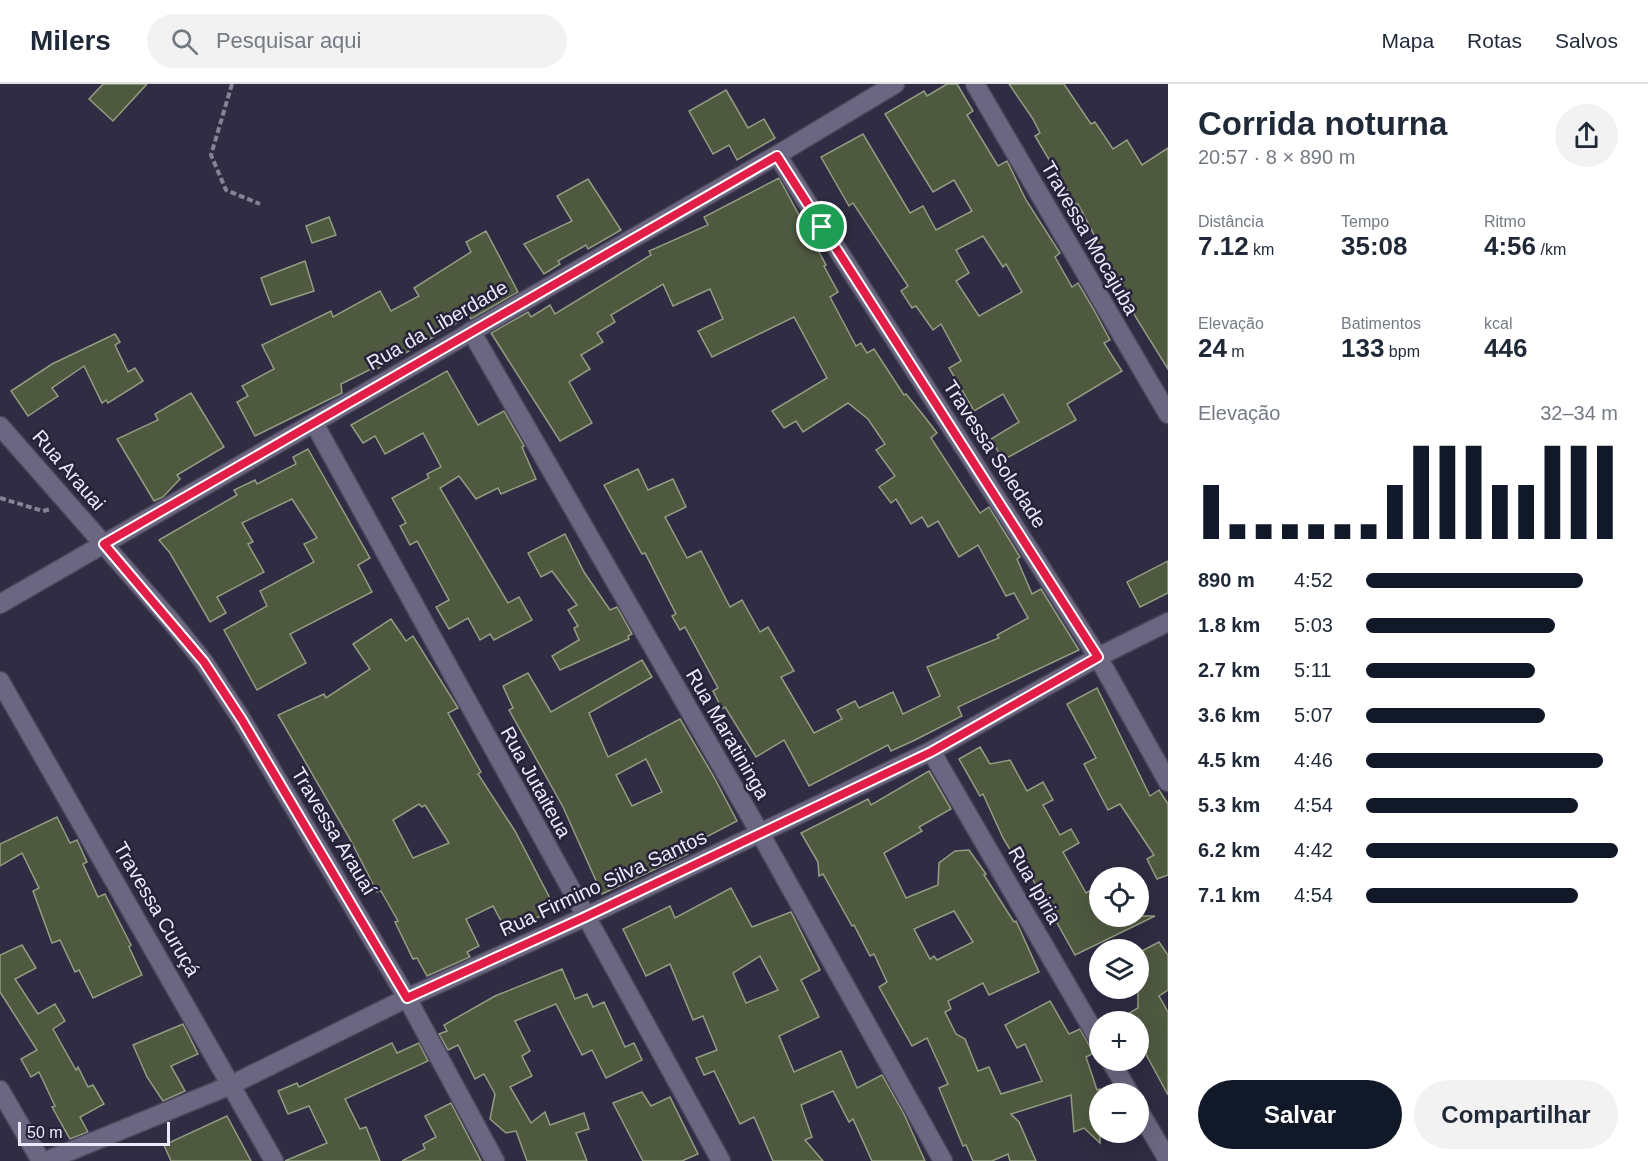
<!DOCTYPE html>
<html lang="pt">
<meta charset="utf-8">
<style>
body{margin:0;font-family:Arial,sans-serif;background:#f2f2f3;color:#1f2937;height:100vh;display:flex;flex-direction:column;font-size:22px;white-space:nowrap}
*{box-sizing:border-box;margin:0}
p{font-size:20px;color:#747a83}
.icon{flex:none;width:33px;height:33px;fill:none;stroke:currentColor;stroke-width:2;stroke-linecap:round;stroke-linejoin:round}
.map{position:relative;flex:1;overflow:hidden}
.drawer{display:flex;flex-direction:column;background:#fff;width:480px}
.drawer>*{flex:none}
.tools{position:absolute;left:1089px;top:783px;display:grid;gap:12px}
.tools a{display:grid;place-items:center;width:60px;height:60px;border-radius:50%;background:#fff;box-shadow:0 6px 24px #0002;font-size:30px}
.scale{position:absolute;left:18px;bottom:15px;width:152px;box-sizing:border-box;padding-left:6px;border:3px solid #eceafa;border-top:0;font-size:16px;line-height:21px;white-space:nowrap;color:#eceafa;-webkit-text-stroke:4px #262239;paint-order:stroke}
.pin{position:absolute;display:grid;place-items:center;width:51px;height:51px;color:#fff;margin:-26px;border:3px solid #fff;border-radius:50%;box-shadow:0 2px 6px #0007}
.round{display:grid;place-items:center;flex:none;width:63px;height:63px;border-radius:32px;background:#f2f2f3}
.summary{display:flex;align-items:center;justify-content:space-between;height:102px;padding:0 30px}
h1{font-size:33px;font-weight:700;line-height:45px}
.metrics{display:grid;grid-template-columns:repeat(3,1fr);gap:9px;height:102px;padding:6px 30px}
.metrics div{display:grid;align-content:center}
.metrics b{font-size:26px;font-weight:700}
.metrics small{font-size:16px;font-weight:400}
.metrics p{font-size:16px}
.chart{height:168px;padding:12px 30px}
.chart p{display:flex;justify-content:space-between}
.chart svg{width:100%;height:108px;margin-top:6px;stroke:#111827;stroke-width:6}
.primary-button{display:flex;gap:12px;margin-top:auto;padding:12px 30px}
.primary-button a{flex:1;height:69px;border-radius:36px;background:#111827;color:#fff;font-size:24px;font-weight:700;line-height:69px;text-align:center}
.primary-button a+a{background:#f2f2f3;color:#1f2937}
ul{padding:0 30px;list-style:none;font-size:20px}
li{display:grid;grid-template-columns:96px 72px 1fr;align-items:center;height:45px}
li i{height:15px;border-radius:8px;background:#111827}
header{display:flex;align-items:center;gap:36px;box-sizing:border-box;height:84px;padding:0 30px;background:#fff;border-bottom:2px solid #e0e1e3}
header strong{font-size:28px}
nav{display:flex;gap:33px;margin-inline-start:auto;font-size:21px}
.search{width:420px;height:54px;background:#f2f2f3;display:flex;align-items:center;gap:15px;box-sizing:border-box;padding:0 21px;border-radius:33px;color:#747a83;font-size:22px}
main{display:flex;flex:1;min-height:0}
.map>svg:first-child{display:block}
</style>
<header>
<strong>Milers</strong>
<div class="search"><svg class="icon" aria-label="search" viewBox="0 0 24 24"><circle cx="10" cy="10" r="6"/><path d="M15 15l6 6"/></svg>Pesquisar aqui</div>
<nav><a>Mapa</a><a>Rotas</a><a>Salvos</a></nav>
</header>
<main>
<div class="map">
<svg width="1168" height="1077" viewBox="0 0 1168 1077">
<rect width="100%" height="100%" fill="#2f2c43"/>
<g fill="#4f5940" stroke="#929d81" stroke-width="1.5" fill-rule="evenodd">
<path d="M103,0H147L113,37L89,15Z"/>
<path d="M947,0H957L973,27L967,31L998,82L1007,77L1026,116L1060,169L1055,173L1072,203L1078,199L1094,226L1110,256L1104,259L1122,287L1067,320L1076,336L1003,376L991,355L1019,338L1003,310L974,327L949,284L961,277L941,240L933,246L916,222L912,224L901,207L908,202L853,119L849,122L821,73L863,50L910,129L923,122L936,146L972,127L954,96L933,108L885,30L924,7L927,12ZM983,152L1003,183L1006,180L1022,208L979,232L956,197L969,189L956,166Z"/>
<path d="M1009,0H1064L1091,40L1095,38L1113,65L1127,56L1142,81L1168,64V285L1135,232L1127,216L1130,214L1106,174L1078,120L1076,121L1035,52L1040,49L1033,35Z"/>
<path d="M726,6L748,44L764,35L775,54L737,76L729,61L713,70L689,27Z"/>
<path d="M779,94L826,181L824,182L838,208L830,213L856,262L861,259L867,269L874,265L904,311L906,310L924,332L937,349L931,354L980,429L989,423L1020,473L1017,475L1032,510L1041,505L1079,566L958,623L962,632L915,656L891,667L888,661L809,702L784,656L756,673L725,623L722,625L713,607L718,604L685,543L680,546L672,532L676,530L645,469L642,470L604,401L638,385L648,406L673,395L686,423L665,433L687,474L701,467L730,523L742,516L760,548L768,543L794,587L781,593L814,649L842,635L837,626L855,617L859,624L893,608L903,630L940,612L927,583L999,554L997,551L1028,534L1014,509L1006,512L978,461L959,473L938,437L928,443L922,433L911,440L896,415L891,419L879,403L895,392L876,366L885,360L868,335L848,319L803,348L796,337L784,344L772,327L827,294L794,233L712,273L698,247L723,235L710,205L673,222L663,200L611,231L615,238L597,249L603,258L581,271L590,285L569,298L592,339L560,357L491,249L528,228L531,233L550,221L555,230L651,171L649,167L708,141L704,133Z"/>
<path d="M588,95L621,146L588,165L586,161L558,177L560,180L544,190L524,160L572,137L557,112Z"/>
<path d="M329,133L336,151L312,159L306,142Z"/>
<path d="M486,147L518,208L471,235L468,230L451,243L372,288L371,285L341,300L342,309L255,352L237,318L248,312L242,302L274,285L262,261L331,227L333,233L380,207L391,227L419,212L414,204L471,168L466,158Z"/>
<path d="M305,177L314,207L271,221L261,194Z"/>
<path d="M115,250L120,258L115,261L128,288L135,284L143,297L108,319L106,316L102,319L84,282L52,304L58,312L28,332L11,307L52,280Z"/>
<path d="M447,287L478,341L504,327L524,362L522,363L536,395L501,410L498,404L476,415L459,392L440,404L508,519L519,513L532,536L494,556L490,550L480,556L468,534L449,545L436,523L449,516L417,457L410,461L400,442L406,439L392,414L429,394L427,390L441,383L423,349L385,370L375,352L363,359L351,341Z"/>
<path d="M191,309L224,363L177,391L180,395L163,413L154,417L117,355L158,336L155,330Z"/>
<path d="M308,365L370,474L358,481L372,508L290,550L306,579L257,606L224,546L267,522L260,507L314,478L304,460L317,454L292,415L242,439L253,458L248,460L264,488L217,513L226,529L210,538L170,469L159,456L237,411L234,406L255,396L257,400L296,380L293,373Z"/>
<path d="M565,450L584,488L610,526L617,523L632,550L628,552L629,555L560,586L552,572L579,556L574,544L578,542L568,526L577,521L552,487L541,493L528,469Z"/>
<path d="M1168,477V509L1140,523L1127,498Z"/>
<path d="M391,535L406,557L413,552L458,624L448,629L481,688L478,690L515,747L555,824L508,850L493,822L466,835L479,862L467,868L470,873L427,892L417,874L413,875L395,838L398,837L381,807L377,808L350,755L278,631L324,610L326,614L370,585L353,560ZM419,720L422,723L425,721L449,759L413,774L393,736Z"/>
<path d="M642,576L652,593L589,629L608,673L680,635L714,693L737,737L685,764L688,770L602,810L563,723L509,626L513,624L503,602L528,589L551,628ZM646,675L662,708L632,722L616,691Z"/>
<path d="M1097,604L1150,712L1159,706L1168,720V791L1157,795L1147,775L1154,771L1120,720L1108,726L1084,680L1096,674L1067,620Z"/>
<path d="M980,663L990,680L1010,676L1027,707L1043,698L1053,716L1043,721L1060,751L1071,745L1079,759L1063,768L1086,809L1100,801V832H1155L1075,871L1028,787L1024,789L1003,754L983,710L980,712L959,675Z"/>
<path d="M929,687L951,725L919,743L922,747L884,769L906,814L938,801L939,779L955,767L969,766L986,790L984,791L1014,838L1016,837L1039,888L989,911L983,899L948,917L951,925L945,928L956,950L965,955L978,987L989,983L1001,1010L1042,997L1025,960L1017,964L1005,941L1050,917L1069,950L1080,945L1094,969L1086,973L1097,1006L1100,1005V1059L1084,1044L1074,1048L1071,1011L1011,1030L1019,1038L1036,1077H1010L1008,1070L992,1077H973L966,1061L963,1062L939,1004L948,1000L927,954L912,962L879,903L887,898L874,870L870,872L854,841L852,842L823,790L819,792L818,778L801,749L868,715L871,721ZM954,827L973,858L937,876L934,872L930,875L914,845Z"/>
<path d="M57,733L70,759L77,756L87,778L83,780L98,813L105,810L131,861L129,863L142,891L93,914L79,886L75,888L60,856L52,859L33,807L39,804L22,769L0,782V760Z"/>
<path d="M731,804L752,843L791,828L820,886L801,896L819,933L779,952L794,988L841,967L857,1004L882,991L904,1030L925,1077H872L853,1035L849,1038L833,1007L801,1021L812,1053L805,1056L823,1077H773L754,1033L740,1040L714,987L704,991L696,974L717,966L703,932L693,936L670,880L646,892L623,845L670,822L675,834ZM760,872L778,906L746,919L733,889Z"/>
<path d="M1159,858L1168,871V906L1159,912L1168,928V1011L1142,963L1144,961L1138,951V938H1114L1138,924V869Z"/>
<path d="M22,861L36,884L15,895L38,930L55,920L65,937L53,945L76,986L78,983L88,1003L93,1001L104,1020L80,1033L88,1048L70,1055L52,1023L55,1022L39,988L31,993L21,975L37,966L0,908V871Z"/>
<path d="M562,885L575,915L587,910L593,923L604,918L625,963L634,959L642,976L606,994L592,966L582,971L556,920L515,937L530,967L522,972L532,992L510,1003L531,1039L545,1028L550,1041L584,1029L589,1045L576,1049L587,1077H527L516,1047L506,1049L490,1035L495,1010L484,990L475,995L458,961L448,966L439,950L447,947L444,941L495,912Z"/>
<path d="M183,940L198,970L171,982L185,1007L163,1017L147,993L133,961Z"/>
<path d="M392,959L397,969L419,959L428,977L345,1015L360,1045L366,1043L380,1077H285L327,1059L309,1022L288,1030L278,1007L297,999L299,1003Z"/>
<path d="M642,1008L651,1022L670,1013L698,1070L682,1077H643L613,1019Z"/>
<path d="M451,1019L481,1077H402L425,1065L423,1060L436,1053L425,1032Z"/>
<path d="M227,1032L251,1077H171L164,1061Z"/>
</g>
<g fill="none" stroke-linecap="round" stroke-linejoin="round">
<g stroke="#4b475b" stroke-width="21">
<g id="minor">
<path d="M975,0L1168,330"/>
<path d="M777,71L1098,573L1168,698"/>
<path d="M471,247L760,749L943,1077"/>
<path d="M314,339L721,1077"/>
<path d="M0,342L171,537L204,578L242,636L407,914L495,1077"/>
<path d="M0,520L777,71L895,0"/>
<path d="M0,597L274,1077"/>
<path d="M931,667L1100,958"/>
<path d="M1110,976L1130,1010"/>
<path d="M0,1006L41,1077"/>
<path d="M1138,1025L1168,1076"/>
<path d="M46,1077L231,1001L407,914L585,833L931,667L1098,573L1168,538"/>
</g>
</g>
<g stroke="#858296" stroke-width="4" stroke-dasharray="6 3" stroke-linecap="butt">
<path d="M232,0L211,71L226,106L260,120"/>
<path d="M0,414L43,427L51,425"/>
</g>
<use href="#minor" stroke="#6b6782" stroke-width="18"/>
</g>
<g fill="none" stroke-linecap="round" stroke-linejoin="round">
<g stroke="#fff" stroke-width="12">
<path id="route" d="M777,72L1098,573L931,668L585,833L407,914L242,636L204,578L104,460Z"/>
</g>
<use href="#route" stroke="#e11d48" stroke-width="8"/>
</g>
<g text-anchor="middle" stroke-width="5" stroke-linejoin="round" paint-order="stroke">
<g font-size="20" fill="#eceafa" stroke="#262239">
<text transform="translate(1090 154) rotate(60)" y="7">Travessa Mocajuba</text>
<text transform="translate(437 241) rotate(-30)" y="7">Rua da Liberdade</text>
<text transform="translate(995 370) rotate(57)" y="7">Travessa Soledade</text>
<text transform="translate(69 386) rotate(49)" y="7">Rua Arauai</text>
<text transform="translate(728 650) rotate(60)" y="7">Rua Maratininga</text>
<text transform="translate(536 698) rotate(61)" y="7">Rua Jutaiteua</text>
<text transform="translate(334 747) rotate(59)" y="7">Travessa Arauaí</text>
<text transform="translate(603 799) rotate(-25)" y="7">Rua Firmino Silva Santos</text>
<text transform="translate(1035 801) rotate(60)" y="7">Rua Ipiria</text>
<text transform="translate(157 825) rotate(60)" y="7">Travessa Curuçá</text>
</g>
</g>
</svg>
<div class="tools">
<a><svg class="icon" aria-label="locate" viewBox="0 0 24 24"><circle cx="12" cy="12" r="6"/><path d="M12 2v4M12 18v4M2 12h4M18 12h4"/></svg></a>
<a><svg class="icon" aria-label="layers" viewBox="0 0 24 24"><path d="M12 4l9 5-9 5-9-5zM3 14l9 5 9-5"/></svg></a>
<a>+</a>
<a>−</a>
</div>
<div class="scale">50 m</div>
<div class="pin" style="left:822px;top:143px;background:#1e9e55"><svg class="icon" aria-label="arrive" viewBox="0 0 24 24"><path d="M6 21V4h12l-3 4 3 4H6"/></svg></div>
</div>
<section class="drawer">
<div class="summary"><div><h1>Corrida noturna</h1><p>20:57 · 8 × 890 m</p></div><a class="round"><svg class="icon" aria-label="share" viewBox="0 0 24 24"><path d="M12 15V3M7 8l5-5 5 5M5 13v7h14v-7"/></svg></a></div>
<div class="metrics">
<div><p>Distância</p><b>7.12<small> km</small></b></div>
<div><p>Tempo</p><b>35:08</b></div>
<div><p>Ritmo</p><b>4:56<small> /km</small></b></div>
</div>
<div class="metrics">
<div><p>Elevação</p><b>24<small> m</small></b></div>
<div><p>Batimentos</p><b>133<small> bpm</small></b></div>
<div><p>kcal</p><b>446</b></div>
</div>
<div class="chart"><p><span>Elevação</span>32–34 m</p>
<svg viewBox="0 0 160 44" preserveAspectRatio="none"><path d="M5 44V22M15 44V38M25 44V38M35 44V38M45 44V38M55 44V38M65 44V38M75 44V22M85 44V6M95 44V6M105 44V6M115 44V22M125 44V22M135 44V6M145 44V6M155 44V6"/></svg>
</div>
<ul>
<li><b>890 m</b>4:52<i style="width:86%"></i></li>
<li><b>1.8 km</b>5:03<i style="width:75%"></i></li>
<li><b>2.7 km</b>5:11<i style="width:67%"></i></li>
<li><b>3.6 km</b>5:07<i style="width:71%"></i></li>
<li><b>4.5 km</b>4:46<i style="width:94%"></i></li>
<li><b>5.3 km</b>4:54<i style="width:84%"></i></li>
<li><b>6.2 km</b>4:42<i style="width:100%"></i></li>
<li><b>7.1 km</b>4:54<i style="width:84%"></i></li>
</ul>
<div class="primary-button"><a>Salvar</a><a>Compartilhar</a></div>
</section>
</main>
